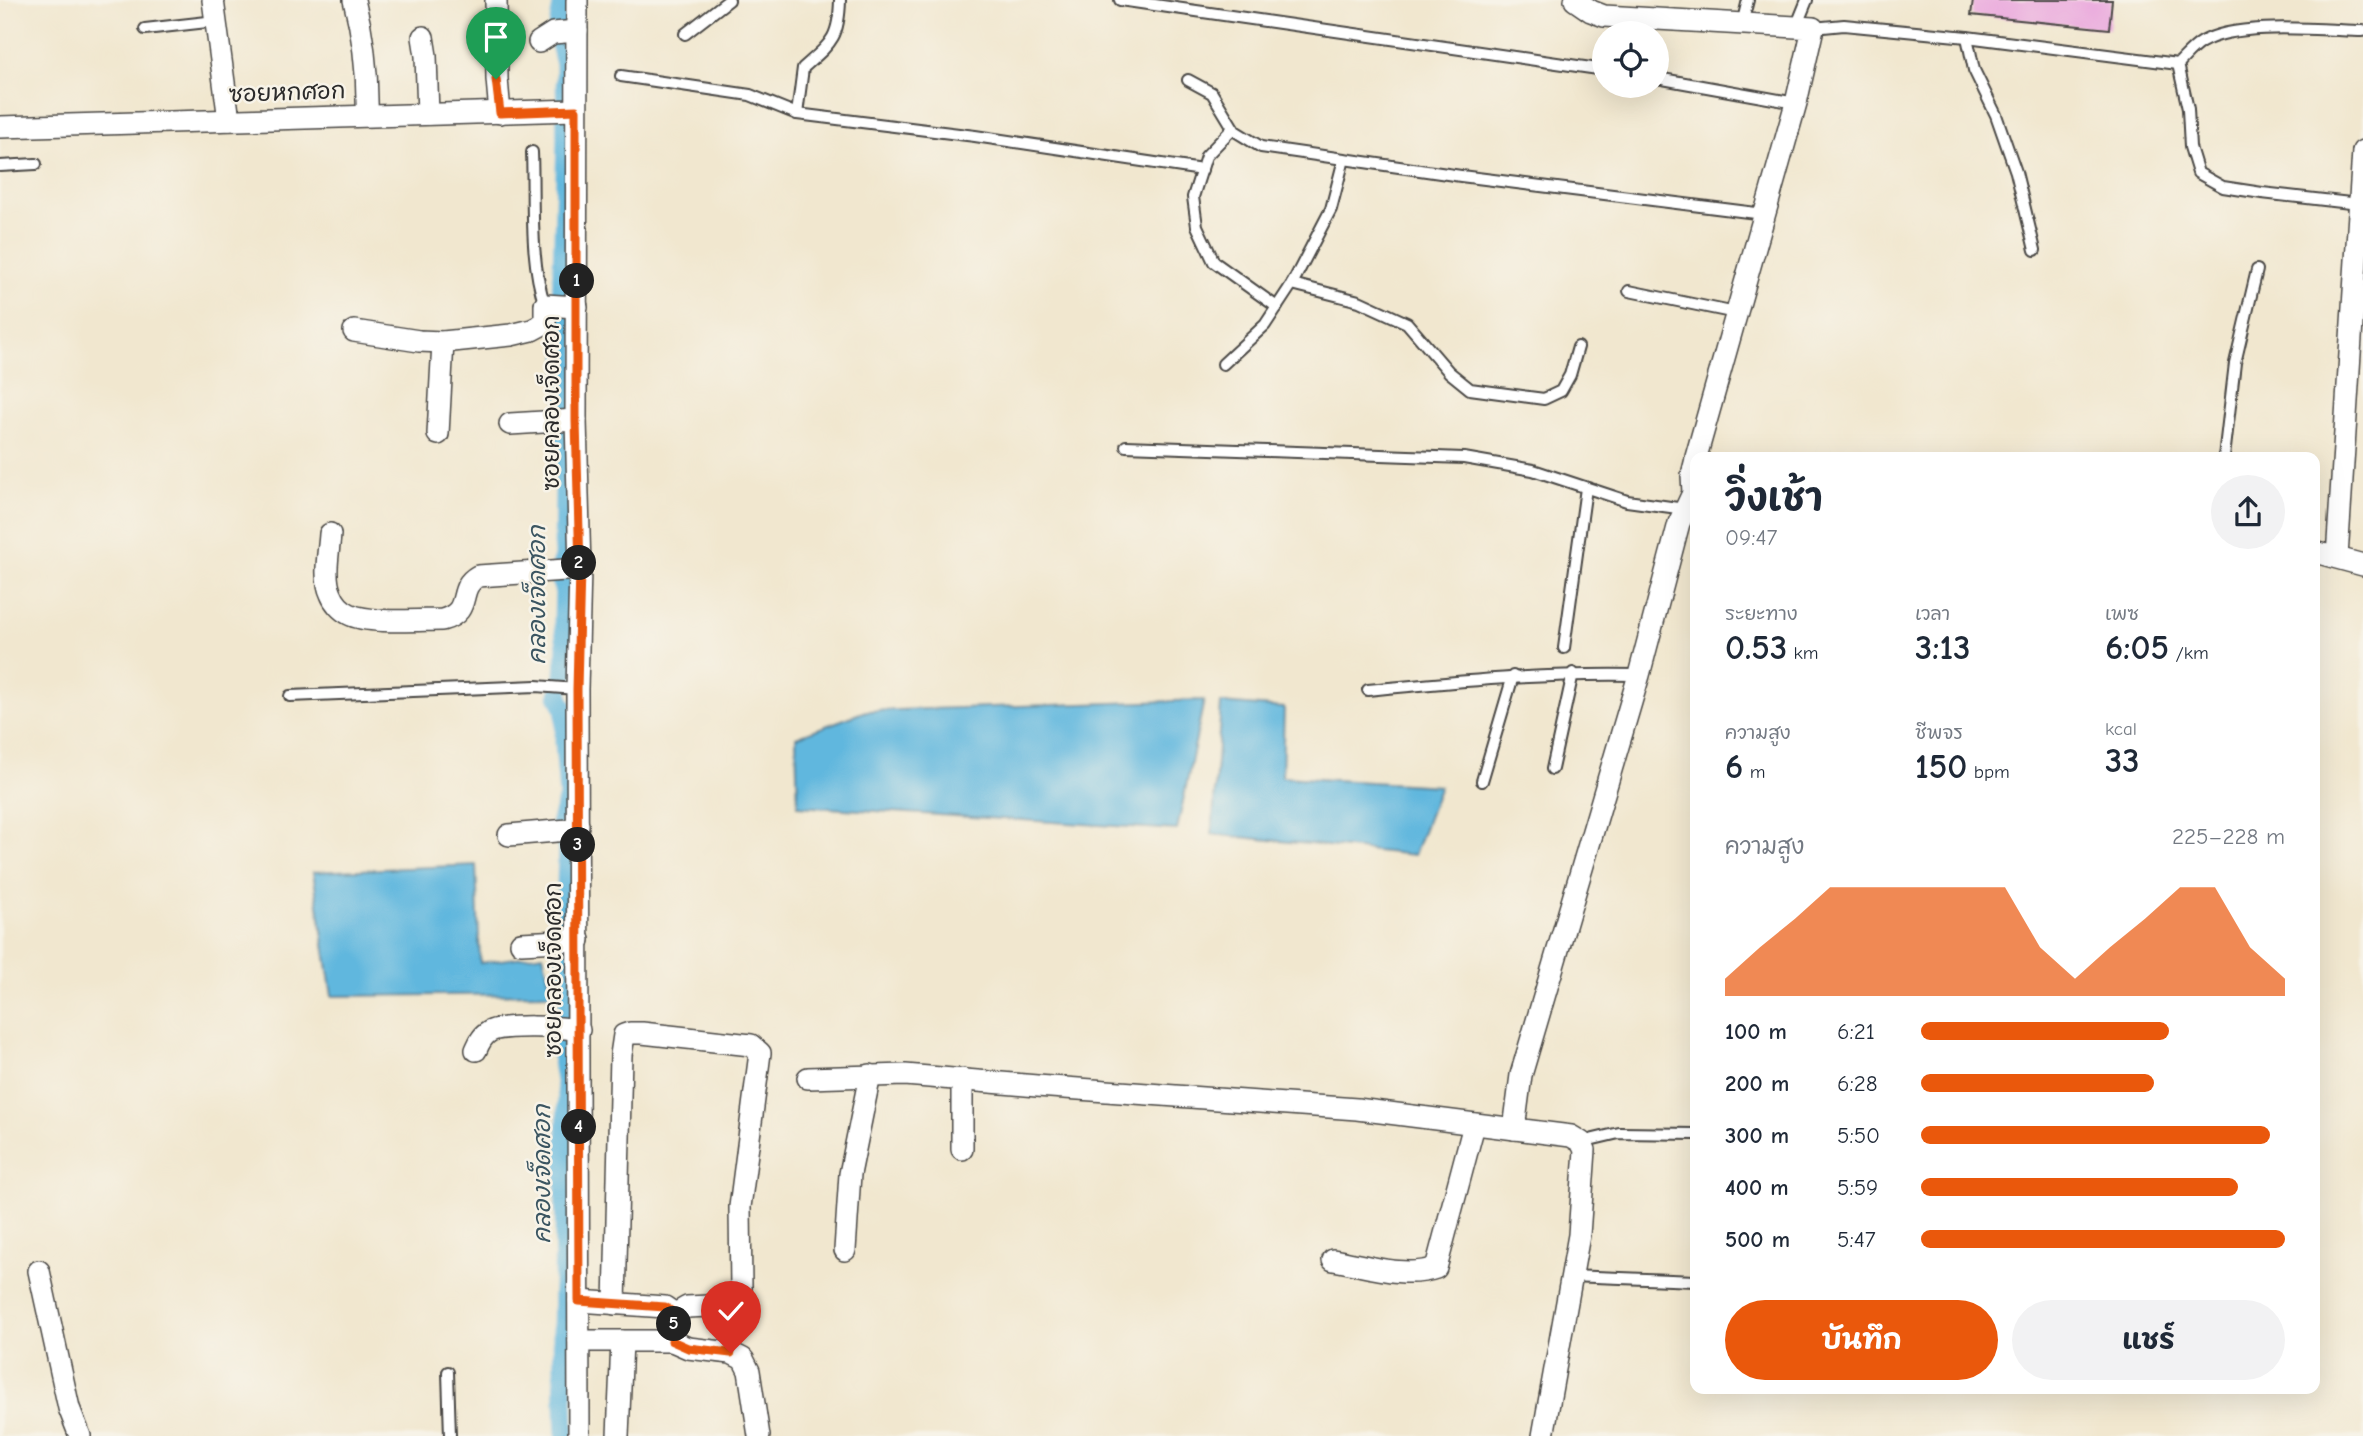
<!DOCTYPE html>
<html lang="th">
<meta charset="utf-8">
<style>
body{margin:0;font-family:"Comic Neue","Playpen Sans Thai",sans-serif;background:#f2f2f3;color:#1f2937;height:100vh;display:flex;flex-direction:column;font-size:26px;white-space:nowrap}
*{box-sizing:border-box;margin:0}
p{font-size:23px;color:#747a83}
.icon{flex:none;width:38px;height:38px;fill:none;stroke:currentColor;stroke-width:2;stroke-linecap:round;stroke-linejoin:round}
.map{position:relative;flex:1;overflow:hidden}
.side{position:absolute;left:1690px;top:452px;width:630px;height:942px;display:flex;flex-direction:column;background:#fff;border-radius:14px;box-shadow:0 7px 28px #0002}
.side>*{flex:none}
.fabs{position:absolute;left:1592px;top:21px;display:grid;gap:14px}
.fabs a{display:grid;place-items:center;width:77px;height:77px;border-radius:50%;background:#fff;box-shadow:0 7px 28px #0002;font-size:35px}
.pin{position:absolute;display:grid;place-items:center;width:60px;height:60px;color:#fff;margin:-72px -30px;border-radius:50% 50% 50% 0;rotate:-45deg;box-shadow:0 0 7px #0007}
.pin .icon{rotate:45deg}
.km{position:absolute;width:35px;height:35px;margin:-18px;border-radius:50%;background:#222;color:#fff;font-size:19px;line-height:35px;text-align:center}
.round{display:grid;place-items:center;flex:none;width:74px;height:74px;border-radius:37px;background:#f2f2f3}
.overview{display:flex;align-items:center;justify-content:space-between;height:119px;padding:0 35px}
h1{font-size:38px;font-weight:700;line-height:52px}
.metrics{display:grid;grid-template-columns:repeat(3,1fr);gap:10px;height:119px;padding:7px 35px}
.metrics div{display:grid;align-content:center}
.metrics b{font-size:35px;font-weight:700}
.metrics small{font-size:19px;font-weight:400}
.metrics p{font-size:19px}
.chart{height:196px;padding:14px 35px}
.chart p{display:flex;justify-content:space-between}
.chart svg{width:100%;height:126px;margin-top:7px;fill:#ea580c;opacity:.7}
.primary-button{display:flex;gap:14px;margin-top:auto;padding:14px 35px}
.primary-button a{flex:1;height:80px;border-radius:42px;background:#ea580c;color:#fff;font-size:28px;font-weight:700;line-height:80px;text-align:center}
.primary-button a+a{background:#f2f2f3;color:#1f2937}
ul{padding:0 35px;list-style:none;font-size:23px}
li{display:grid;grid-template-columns:112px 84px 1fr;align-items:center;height:52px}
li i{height:18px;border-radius:9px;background:#ea580c}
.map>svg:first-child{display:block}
</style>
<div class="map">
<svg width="2363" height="1436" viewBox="0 0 2363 1436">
<rect width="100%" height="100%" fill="#f7f3e8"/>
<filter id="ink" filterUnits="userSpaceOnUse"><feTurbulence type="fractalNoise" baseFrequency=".0143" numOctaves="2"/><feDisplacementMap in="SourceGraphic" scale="14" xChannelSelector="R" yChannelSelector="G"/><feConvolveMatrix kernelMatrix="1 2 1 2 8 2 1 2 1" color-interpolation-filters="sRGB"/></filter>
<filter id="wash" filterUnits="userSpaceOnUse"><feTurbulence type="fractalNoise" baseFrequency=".00686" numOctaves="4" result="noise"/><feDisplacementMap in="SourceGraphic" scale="28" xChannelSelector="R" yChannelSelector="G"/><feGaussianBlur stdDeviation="1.57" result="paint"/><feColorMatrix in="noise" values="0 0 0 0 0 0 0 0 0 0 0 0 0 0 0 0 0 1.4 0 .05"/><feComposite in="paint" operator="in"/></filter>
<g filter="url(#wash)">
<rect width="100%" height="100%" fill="#f1e7cf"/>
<g fill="#61b7de" stroke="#467184" stroke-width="2">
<path d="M1204,700L1177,830L798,806L796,737L866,711Z"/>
<path d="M1221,703L1284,708L1282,777L1440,786L1414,855L1212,834Z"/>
<path d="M476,865L480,963L543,954L552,994L332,996L313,872Z"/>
</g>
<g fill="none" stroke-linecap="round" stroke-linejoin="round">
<path stroke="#61b7de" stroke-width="19" d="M563,0L557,32L565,64L566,141L561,306L565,331L566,371L563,556L559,576L564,592L563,619L566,646L564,676L558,695L565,710L564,742L568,796L558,831L567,846L566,893L563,940L569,1007L558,1033L567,1095L562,1335L565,1436"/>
</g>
<g id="blocks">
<path fill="#eaa8dd" d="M1973,0H2112L2109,29L1971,15Z"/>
</g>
</g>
<g filter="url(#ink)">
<use href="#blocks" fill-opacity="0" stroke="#494744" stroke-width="2"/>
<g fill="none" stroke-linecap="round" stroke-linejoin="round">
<g stroke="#494744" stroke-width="14">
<g id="lane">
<path d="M1120,0L1605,70"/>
<path d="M1742,24L1748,0"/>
<path d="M1796,27L1807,0"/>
<path d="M1813,28L1844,25L1967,37L2178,64C2185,57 2193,47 2202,42C2237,21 2322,30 2363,31"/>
<path d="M145,29L216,21"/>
<path d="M685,34L729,0"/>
<path d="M1967,37L1974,70L1996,115L2016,172L2035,250"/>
<path d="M2178,64L2188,109L2190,147L2198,173L2223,187L2262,193L2359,204"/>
<path d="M621,76L750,95L797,114L975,136L1202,170"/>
<path d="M1657,78L1796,103"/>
<path d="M1188,80L1212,93L1235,131L1261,147L1461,176L1764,214"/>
<path d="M797,114L803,68C831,43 839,39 840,0"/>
<path d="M1233,128L1206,156L1193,197L1197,226L1214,262L1277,307"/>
<path d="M532,152C534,201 529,260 545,305"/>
<path d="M0,166L36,164"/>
<path d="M1292,284L1359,301L1407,323L1449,372L1470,389L1544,399L1561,391L1570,375L1578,347"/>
<path d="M1629,291L1736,313"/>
<path d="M1223,364L1265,325L1292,284L1331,209L1344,159"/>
<path d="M1126,446L1464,458L1533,470L1627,501L1685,509"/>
<path d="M2224,457L2235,363L2257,270"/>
<path d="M1564,648L1586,488"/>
<path d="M1368,690C1460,681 1546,673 1639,675"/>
<path d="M290,696L536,686L577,689"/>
<path d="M1552,769L1573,673"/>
<path d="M1482,781L1513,676"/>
<path d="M1581,1142L1619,1133L1696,1134"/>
<path d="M1570,1276L1696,1281"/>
<path d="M448,1372L450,1436"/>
</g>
</g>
<g stroke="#494744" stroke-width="24">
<g id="street">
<path d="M213,0L229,120"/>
<path d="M354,0C364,38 368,75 367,115"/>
<path d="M496,0L497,79L500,113"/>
<path d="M577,0L576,420L580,569L577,689L579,1436"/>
<path d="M1575,0L1591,11L1604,16L1813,28L1796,103L1696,457"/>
<path d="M423,37L426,56L428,114"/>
<path d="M539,42L553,33L577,31"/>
<path d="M0,127L576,110"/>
<path d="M354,331L419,341L443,342L511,335L532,330L545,323V305L577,307"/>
<path d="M510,424L576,420"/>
<path d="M438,434L443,342"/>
<path d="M330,534C329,552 323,577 331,594C334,602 341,610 349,614C368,624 419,620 442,620C474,611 455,589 478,576L580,569"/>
<path d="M2315,552L2363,565"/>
<path d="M2337,557L2363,151"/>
<path d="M509,835L568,830L578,825"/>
<path d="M521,943L579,940"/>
<path d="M476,1050C479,1043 482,1036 489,1032C501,1024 564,1027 579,1030"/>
<path d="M808,1078L905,1075L1037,1086L1357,1109L1571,1136L1581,1142L1585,1150L1579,1235L1543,1436"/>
<path d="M1514,1129L1521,1075L1639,675L1679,523L1693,493L1692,475L1696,459"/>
<path d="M962,1149V1079"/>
<path d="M845,1250L850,1174L870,1075"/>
<path d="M1333,1260C1365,1265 1405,1279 1436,1268L1474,1125"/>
<path d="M39,1271L69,1408L80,1436"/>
<path d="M579,1301L665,1307L675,1314"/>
<path d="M615,1304L621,1055L624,1035L630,1033H642L751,1045L760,1053L740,1207L741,1288L738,1298L731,1305L687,1307L675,1314L672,1341"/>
<path d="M579,1341H672L688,1348L731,1353L743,1359L749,1371L759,1436"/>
<path d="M618,1436L622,1341"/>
</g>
</g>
<use href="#lane" stroke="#fff" stroke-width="10"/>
<use href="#street" stroke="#fff" stroke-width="21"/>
</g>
</g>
<g fill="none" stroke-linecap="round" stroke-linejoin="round" filter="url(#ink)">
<g stroke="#fff" stroke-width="14">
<path id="route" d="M496,79L500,113L576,110V421L580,569L577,689L579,1301L665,1307L675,1314L672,1341L688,1348L731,1353"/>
</g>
<use href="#route" stroke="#ea580c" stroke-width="9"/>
</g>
<g text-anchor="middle" stroke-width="5" stroke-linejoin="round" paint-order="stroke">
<g font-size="23" fill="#2b2b2b" stroke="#f7f3e8">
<text transform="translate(287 92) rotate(-2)" y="8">ซอยหกศอก</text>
<text transform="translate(551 403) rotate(-90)" y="8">ซอยคลองเจ็ดศอก</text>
<text transform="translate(553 970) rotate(-90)" y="8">ซอยคลองเจ็ดศอก</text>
</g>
<g font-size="24" font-style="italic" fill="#3b5561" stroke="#f7f3e8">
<text transform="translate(537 595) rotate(-90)" y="8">คลองเจ็ดศอก</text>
<text transform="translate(542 1174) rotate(-90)" y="8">คลองเจ็ดศอก</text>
</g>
</g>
</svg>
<div class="fabs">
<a><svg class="icon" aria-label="locate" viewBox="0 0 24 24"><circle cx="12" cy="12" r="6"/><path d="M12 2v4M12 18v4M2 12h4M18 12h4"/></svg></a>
</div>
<div class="pin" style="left:496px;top:79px;background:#1e9e55"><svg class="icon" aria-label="arrive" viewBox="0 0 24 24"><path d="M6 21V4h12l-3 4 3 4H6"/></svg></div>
<div class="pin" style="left:731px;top:1353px;background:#d93025"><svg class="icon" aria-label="check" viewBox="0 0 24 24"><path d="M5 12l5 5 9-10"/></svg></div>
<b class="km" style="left:577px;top:281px">1</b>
<b class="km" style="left:579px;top:563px">2</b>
<b class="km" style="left:578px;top:845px">3</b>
<b class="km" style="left:579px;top:1127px">4</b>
<b class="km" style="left:674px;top:1324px">5</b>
<section class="side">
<div class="overview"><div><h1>วิ่งเช้า</h1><p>09:47</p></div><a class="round"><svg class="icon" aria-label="share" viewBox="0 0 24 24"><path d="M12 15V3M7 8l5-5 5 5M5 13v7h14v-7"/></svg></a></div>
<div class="metrics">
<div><p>ระยะทาง</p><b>0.53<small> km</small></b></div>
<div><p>เวลา</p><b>3:13</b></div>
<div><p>เพซ</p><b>6:05<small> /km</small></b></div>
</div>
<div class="metrics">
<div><p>ความสูง</p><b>6<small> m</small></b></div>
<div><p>ชีพจร</p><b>150<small> bpm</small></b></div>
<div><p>kcal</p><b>33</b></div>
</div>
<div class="chart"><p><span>ความสูง</span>225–228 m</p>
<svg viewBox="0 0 160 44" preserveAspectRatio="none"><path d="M0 44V38L10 27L20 17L30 6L40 6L50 6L60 6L70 6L80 6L90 27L100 38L110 27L120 17L130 6L140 6L150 27L160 38V44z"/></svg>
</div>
<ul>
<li><b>100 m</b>6:21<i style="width:68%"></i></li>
<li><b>200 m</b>6:28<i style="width:64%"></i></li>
<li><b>300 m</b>5:50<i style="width:96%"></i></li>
<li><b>400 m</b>5:59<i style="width:87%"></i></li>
<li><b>500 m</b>5:47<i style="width:100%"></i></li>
</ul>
<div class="primary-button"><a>บันทึก</a><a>แชร์</a></div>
</section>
</div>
